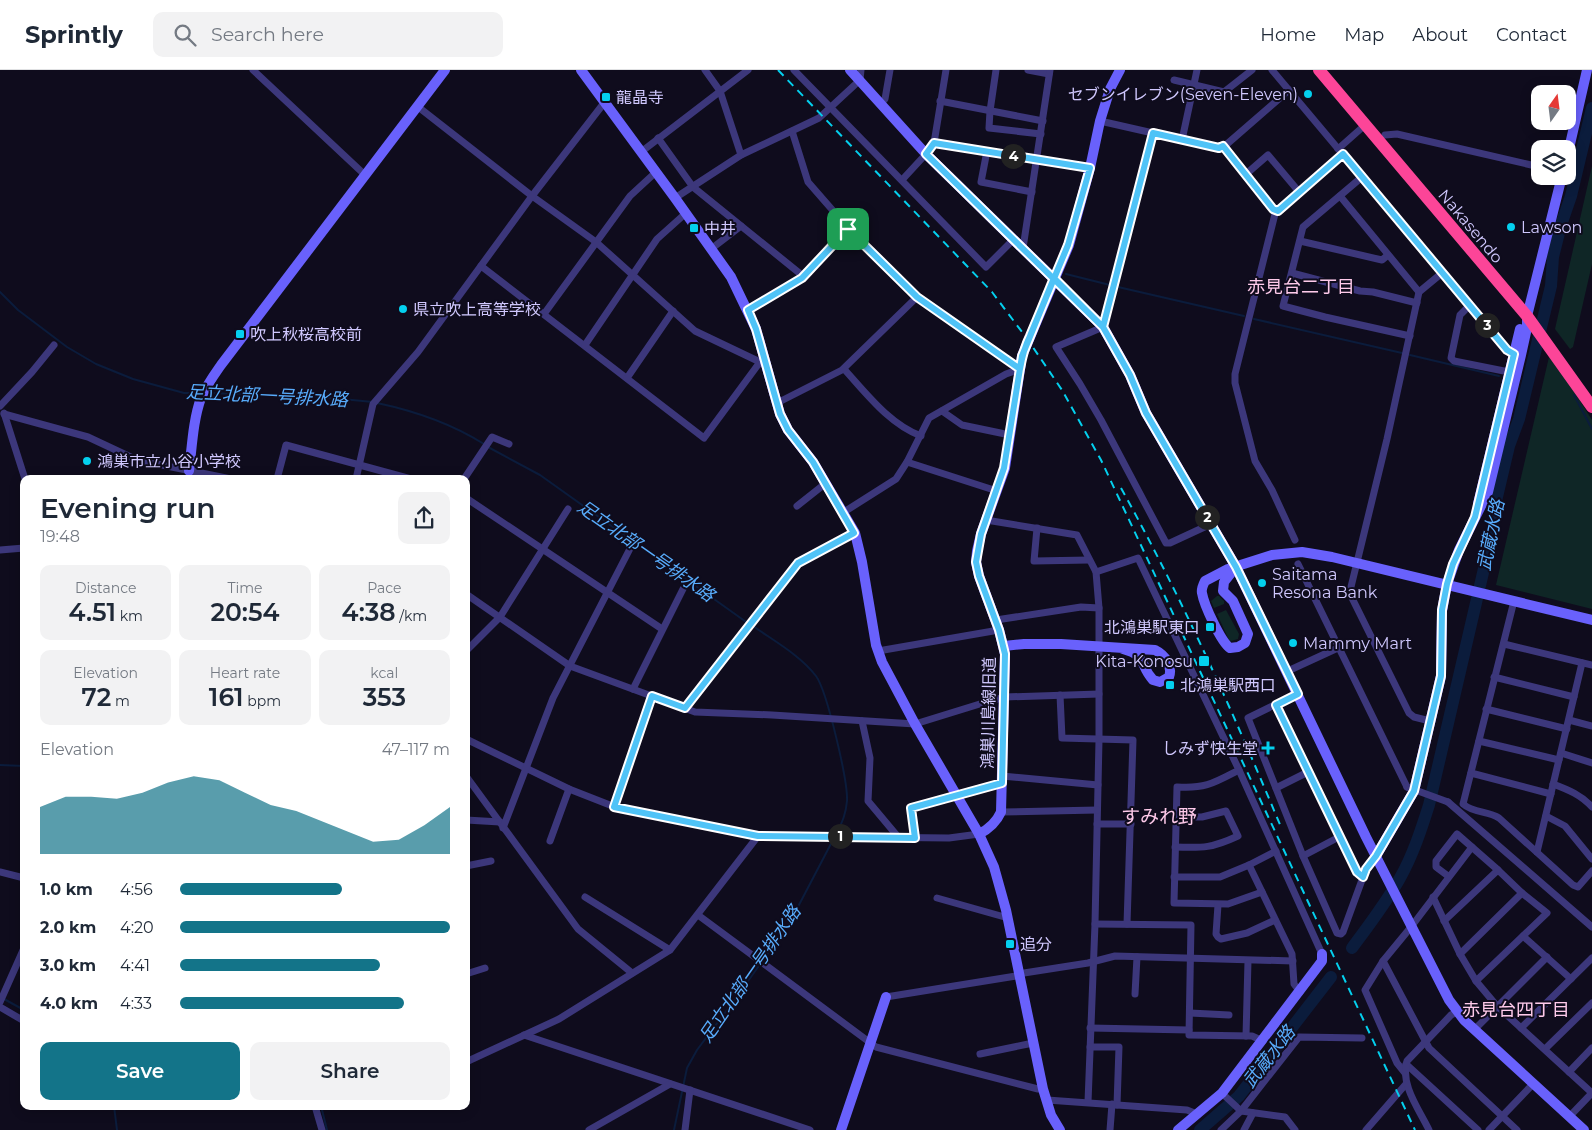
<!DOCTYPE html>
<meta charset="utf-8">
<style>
body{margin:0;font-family:Montserrat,"Noto Sans JP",sans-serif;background:#f2f2f3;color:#1f2937;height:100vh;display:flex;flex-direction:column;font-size:19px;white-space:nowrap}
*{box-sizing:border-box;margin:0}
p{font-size:16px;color:#747a83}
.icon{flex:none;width:28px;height:28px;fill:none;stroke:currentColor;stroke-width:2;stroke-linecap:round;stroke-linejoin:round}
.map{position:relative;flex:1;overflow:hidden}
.sheet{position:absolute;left:20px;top:405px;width:450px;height:635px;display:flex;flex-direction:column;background:#fff;border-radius:10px;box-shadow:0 2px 12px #0003}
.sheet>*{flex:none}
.needle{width:32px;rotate:14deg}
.buttons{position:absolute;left:1531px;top:15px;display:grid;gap:10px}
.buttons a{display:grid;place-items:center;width:45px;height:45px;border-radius:10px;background:#fff;box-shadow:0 2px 12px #0003;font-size:25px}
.pin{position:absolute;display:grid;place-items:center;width:42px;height:42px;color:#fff;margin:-21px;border-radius:10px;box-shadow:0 2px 8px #0006}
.km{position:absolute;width:25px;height:25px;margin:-12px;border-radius:50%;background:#222;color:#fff;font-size:14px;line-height:25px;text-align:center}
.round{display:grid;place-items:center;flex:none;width:52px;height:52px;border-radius:10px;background:#f2f2f3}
.summary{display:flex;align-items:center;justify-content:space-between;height:85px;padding:0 20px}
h1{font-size:28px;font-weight:600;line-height:38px}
.figures{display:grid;grid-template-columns:repeat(3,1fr);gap:8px;height:85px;padding:5px 20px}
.figures div{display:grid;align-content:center;border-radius:10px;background:#f2f2f3;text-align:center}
.figures b{font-size:25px;font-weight:600}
.figures small{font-size:14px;font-weight:400}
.figures p{font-size:14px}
.chart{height:140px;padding:10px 20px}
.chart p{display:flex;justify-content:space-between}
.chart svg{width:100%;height:90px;margin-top:5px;fill:#137489;opacity:.7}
.button{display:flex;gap:10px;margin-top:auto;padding:10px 20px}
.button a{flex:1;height:58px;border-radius:10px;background:#137489;color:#fff;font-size:20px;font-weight:600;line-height:58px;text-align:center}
.button a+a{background:#f2f2f3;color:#1f2937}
ul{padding:0 20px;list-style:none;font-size:16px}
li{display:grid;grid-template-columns:80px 60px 1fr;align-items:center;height:38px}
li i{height:12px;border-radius:6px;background:#137489}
header{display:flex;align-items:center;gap:30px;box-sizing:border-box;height:70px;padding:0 25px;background:#fff;border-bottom:1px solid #e0e1e3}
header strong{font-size:24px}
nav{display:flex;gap:28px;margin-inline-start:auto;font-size:18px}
.search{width:350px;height:45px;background:#f2f2f3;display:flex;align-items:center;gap:12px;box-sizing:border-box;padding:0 18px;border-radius:10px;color:#747a83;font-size:19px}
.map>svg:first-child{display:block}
</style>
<header>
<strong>Sprintly</strong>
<div class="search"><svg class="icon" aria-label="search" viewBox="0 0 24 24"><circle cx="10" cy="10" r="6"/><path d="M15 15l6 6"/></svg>Search here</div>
<nav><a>Home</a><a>Map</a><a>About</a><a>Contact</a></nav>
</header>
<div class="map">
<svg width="1592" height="1060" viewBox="0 0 1592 1060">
<rect width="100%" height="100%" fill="#0f0c1d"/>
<g fill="#0f2626">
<path d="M1592,96V194L1573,277L1570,279L1555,259Z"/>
<path d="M1549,287L1568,312L1592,350V539L1496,515Z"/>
<path d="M1217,526H1219L1224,531V534L1214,538L1211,531Z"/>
<path d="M1226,540L1239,564L1238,569L1231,571L1229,570L1217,544Z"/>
</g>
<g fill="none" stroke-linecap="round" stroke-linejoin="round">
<g stroke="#0b1c3c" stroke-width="2">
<path d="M1066,204L1110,215"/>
<path d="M1118,217L1244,246"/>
<path d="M0,222L18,240L67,277L96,294L133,309L184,323H198"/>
<path d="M1254,249L1402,283"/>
<path d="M1410,285L1499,306"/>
<path d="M208,323L311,326L373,332"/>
<path d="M1574,325L1592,359"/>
<path d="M377,333C415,341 452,354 484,374"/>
<path d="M488,377L540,405L749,554"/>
<path d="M753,556C774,571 800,585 816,606C827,621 848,711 847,731C846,743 842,754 836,764"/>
<path d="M0,695L24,696"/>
<path d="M4,929L24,940"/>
<path d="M114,1036L117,1060"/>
<path d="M321,1036L327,1060"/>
<path d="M674,1060L687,998L697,980L736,928L790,852L834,768"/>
</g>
<g stroke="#0b1c3c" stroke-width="12">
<path d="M1352,878C1369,855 1386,833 1400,808C1413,785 1421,760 1429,735L1492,464L1496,431L1509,376L1519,349L1551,216L1553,187L1561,155L1571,126L1592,38"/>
<path d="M1200,1060L1239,1026L1331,907"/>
</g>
<g stroke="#3c377b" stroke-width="7">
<path d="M253,0L365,105"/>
<path d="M705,0L720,21L741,85"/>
<path d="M794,0L986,197L1014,169"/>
<path d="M996,0L990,41L989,58L1041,64"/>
<path d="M1028,0L1049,4"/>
<path d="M1272,0L1507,280L1518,285"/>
<path d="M1174,10L1224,22L1252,0"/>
<path d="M940,31L1043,51"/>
<path d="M881,33L885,29L890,0"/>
<path d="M417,36L532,126L596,172L695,261L760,292L764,291"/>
<path d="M1100,51L1219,78L1227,74L1289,20"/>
<path d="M792,61L808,112L849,159L917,227L1020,299"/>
<path d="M1153,63L1103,257L1056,277L1080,314L1101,350L1166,473H1170L1211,454"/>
<path d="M1385,65L1397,64L1540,97"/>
<path d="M658,68L693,117L803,206"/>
<path d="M1182,70L1197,0"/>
<path d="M934,73L1090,98"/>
<path d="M1223,77L1273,139L1278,141L1343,84"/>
<path d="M1338,79L1365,55"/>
<path d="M987,81L981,112L1032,122"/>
<path d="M641,82L748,0"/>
<path d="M1245,105L1268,85L1300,123"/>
<path d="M1362,107L1303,157L1283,236L1325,247L1410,266"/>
<path d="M902,110L926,84L934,73L946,0"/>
<path d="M1340,126L1419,222"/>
<path d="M675,128L741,85L819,48L860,10L861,0"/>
<path d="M1276,140L1235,304V313L1255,391L1272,420L1295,470"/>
<path d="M1300,171L1382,190L1388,185"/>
<path d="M1023,178L1050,0"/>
<path d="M711,179L741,156"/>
<path d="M481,196L704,368L760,292"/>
<path d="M1292,203L1360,221L1373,222L1417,233"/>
<path d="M1470,235L1460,245L1451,288L1454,291L1509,302"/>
<path d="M748,240L802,208L849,159"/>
<path d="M544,244L630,126L656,102"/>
<path d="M585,275L657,169L686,143"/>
<path d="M844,299C866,323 889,354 921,366"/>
<path d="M627,308L673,241"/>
<path d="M777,333L842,300L917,227"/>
<path d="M0,336L32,302L54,275"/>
<path d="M942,341L962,355L1010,365"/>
<path d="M4,343L25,409"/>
<path d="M4,344L88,367L137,390L231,409"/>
<path d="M907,392L997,421"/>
<path d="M277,409L286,375L411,409"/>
<path d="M356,409L373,334L418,282L532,126L604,33"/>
<path d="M464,409L492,367L509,374"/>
<path d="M466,428L662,559"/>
<path d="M797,436L826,413"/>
<path d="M844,442L896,409L907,392L929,348L1006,304L1020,299"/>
<path d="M986,450L1077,465L1096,502L1099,538V670L1095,854L1088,1032"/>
<path d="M1037,458L1034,491L1089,490"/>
<path d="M0,480L24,478"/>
<path d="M1298,494L1407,717"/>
<path d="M1096,502L1138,488L1239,700L1322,884"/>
<path d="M466,524L570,596L695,642L772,645L915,654L983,633L1005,627L1099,624"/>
<path d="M1514,531L1463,734C1473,743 1488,741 1499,748L1573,815L1578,817L1592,801"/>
<path d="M996,550L1081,537L1099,538"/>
<path d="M1504,574L1592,595"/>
<path d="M466,581L500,547L568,439"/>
<path d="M878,581L999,560"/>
<path d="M1290,600L1340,577"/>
<path d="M1494,607L1574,627"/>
<path d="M633,619L683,519"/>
<path d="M1297,624L1248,648L1303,786L1337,863L1341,864L1343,862L1366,799L1376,786"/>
<path d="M1060,625L1062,668L1133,670L1127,854"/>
<path d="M1276,635L1357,802L1363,807"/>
<path d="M685,638L798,493L855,463"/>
<path d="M1486,639L1567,659"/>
<path d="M1569,650L1592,656"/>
<path d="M862,651L870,688L868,731L899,768"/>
<path d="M1430,651L1414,647L1409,643L1352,528L1350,521L1387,369L1419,222L1442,203"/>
<path d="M466,669L569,719L615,737L758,766L949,768L979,764"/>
<path d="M1479,671L1559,690"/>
<path d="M1561,683L1592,693"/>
<path d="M1239,700C1214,713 1205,719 1177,717L1174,833L1228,834L1262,822"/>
<path d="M1471,703L1551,724"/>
<path d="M466,706L578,859L632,903"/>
<path d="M1002,706L1098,715"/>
<path d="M1553,714C1569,720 1581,725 1592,737"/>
<path d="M1276,718L1308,702"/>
<path d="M1448,732L1592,857"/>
<path d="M615,737L652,626"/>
<path d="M1001,742L1097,740"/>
<path d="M1546,746L1565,756L1592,789"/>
<path d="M466,750L500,752"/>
<path d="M1097,754H1131"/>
<path d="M503,758L553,628L636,467"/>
<path d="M915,768L911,738L1002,713"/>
<path d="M550,771L569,719"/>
<path d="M1175,777C1204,778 1212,778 1238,766L1226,741L1202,747H1176"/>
<path d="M1537,782L1582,593"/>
<path d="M1303,786L1339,767"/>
<path d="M1249,795L1292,884L1294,914L1300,922"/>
<path d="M466,796L491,791"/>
<path d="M0,802L24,808"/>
<path d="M1448,806L1436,797V791L1457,764L1498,800"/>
<path d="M1174,807H1220L1249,795L1276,781"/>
<path d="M585,827L670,880"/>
<path d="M1433,827L1460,884L1476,911L1497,936L1592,1023"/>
<path d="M937,828L1008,848"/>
<path d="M1218,835L1216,864L1218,867L1221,869L1247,863L1275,850"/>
<path d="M698,845L876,977L1038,1019H1043"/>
<path d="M1444,851L1498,800L1522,823L1547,843L1476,911"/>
<path d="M1095,854L1191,855L1189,965L1252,966L1263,971"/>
<path d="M1523,866L1571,909"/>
<path d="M1460,884L1522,823"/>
<path d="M1383,891L1429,978L1517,1060"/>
<path d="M466,904L485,898"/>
<path d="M1135,924L1137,887"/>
<path d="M886,927L1016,906L1024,903L1088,893L1115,886L1293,891"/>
<path d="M0,932L24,878"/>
<path d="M0,937L24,951"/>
<path d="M1190,943L1229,945"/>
<path d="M1090,958L1189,960"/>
<path d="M1521,958L1592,888"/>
<path d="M1474,960L1547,887"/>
<path d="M524,965L810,1060"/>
<path d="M1246,966L1248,891"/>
<path d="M1090,977H1119L1117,1035"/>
<path d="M1545,979L1592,933"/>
<path d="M980,984L1033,973"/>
<path d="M466,992L559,949L670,880L758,766"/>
<path d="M1406,994L1478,1060"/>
<path d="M1569,1002L1592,978"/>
<path d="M1405,1003L1397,993L1365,920L1383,891L1411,857L1472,777"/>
<path d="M1226,1027L1241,1041L1285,1047L1295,1060"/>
<path d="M1047,1030L1187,1040L1197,1044"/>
<path d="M315,1036L322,1060"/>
<path d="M1569,1047L1592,1023"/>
<path d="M589,1060L670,1014"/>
<path d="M685,1060L690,1020"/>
<path d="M1110,1060L1112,1034"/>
<path d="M1221,1060L1241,1041L1299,967L1362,968"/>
<path d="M1244,1060L1253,1043"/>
<path d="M1366,1060L1406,1014"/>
<path d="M1429,1060C1419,1039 1400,1015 1407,991L1451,945L1457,942"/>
<path d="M1489,1060L1533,1014"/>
</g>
<g stroke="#6961fc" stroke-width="10">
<path d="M581,0L675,128L731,207L756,259L780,344L788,360L813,392L855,463L862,492L876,575L882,592L915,654L979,764L994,797L1006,840L1043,1019L1051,1045L1060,1060"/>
<path d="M850,0L926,84L1103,257L1130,305L1146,343L1236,497L1366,767L1449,930L1464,950L1584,1060"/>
<path d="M1568,83L1587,0"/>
<path d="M189,401C192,377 193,350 201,328C206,316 214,305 221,295L445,0"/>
<path d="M1478,434L1520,259"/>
<path d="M1236,497L1224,512L1223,521L1233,531L1248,564L1245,573L1238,577L1230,578C1221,572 1204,535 1202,523C1201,519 1203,515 1205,511L1228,499L1272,485L1302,482L1332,487L1592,550"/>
<path d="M1004,576L1024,574H1061L1155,580C1165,585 1173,596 1169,607L1160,612L1153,610C1139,595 1148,586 1123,579"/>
<path d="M979,764C989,759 996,753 1001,742L1005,584L999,560L979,506L976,492L977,481L981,464L1005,398L1022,286L1069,175L1090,98L1100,51L1110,19L1120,0"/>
<path d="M1376,786L1414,721L1441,606L1442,541L1447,514L1459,480L1488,422L1521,285L1527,258V246L1562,106"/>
<path d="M841,1060L886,927"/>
<path d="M1178,1060L1222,1023L1322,891V884"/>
</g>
<path stroke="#fc4598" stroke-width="12" d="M1319,0L1527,246L1592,337"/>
<g stroke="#04d0ee" stroke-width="2" stroke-dasharray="8 6" stroke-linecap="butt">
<path d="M778,0L992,222L1028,270L1062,320L1101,390L1415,1060"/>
<path d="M1121,418C1182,528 1233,642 1281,757"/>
</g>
<path stroke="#3c377b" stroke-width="7" d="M1407,717L1448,732"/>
</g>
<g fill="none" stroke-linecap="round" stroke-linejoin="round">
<g stroke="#fff" stroke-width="10">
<path id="route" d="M848,159L802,208L748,240L756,259L780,344L788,360L813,392L854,463L798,493L685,638L652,626L614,737L758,766L915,768L911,738L1002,713L1005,584L999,560L979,506L976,492L981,464L1004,398L1022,286L1054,208L1103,257L1130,305L1146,343L1236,497L1298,624L1276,635L1357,802L1363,807L1366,799L1376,786L1414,721L1441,606L1442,540L1447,514L1453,494L1475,447L1514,284L1507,280L1343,84L1278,141L1273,139L1223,76L1219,78L1153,63L1103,257L926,84L934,73L1090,98L1068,175L1030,266C1025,276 1022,287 1020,299L917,227L848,159"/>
</g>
<use href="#route" stroke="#4fc3f7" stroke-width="6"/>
</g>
<g fill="#04d0ee" stroke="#0f0c1d" stroke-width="2">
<circle cx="1308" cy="24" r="5"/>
<rect x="601" y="22" width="10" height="10" rx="2.5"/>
<circle cx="1511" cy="157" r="5"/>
<rect x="689" y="153" width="10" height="10" rx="2.5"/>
<circle cx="403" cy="239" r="5"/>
<rect x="235" y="259" width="10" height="10" rx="2.5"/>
<circle cx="87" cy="391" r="5"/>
<circle cx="1262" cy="513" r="5"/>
<rect x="1205" y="552" width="10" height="10" rx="2.5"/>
<circle cx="1293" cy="573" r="5"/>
<rect x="1198" y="585" width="12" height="12" rx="2.5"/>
<rect x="1165" y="610" width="10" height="10" rx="2.5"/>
<path d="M1265.5 670.5h5v5h5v5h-5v5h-5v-5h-5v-5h5z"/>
<rect x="1005" y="869" width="10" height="10" rx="2.5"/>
</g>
<g text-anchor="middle" stroke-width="4" stroke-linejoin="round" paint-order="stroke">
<g font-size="16" fill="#d0c8fe" stroke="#0f0c1d" text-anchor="start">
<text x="1298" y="30" text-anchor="end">セブンイレブン(Seven-Eleven)</text>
<text x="616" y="33">龍晶寺</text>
<text x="1521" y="163">Lawson</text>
<text x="704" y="164">中井</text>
<text x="413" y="245">県立吹上高等学校</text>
<text x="250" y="270">吹上秋桜高校前</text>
<text x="97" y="397">鴻巣市立小谷小学校</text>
<text x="1272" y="510">Saitama<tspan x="1272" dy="18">Resona Bank</tspan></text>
<text x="1200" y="563" text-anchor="end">北鴻巣駅東口</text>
<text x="1303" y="579">Mammy Mart</text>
<text x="1193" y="597" text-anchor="end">Kita-Konosu</text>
<text x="1180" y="621">北鴻巣駅西口</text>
<text x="1258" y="684" text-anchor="end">しみず快生堂</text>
<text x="1020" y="880">追分</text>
</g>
<g font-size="16" fill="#d0c8fe" stroke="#0f0c1d">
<text transform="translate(1471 156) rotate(50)" y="6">Nakasendo</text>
<text transform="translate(988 643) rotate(-89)" y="6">鴻巣川島線旧道</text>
</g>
<g font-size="18" fill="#fecaea" stroke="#0f0c1d">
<text x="1301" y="223">赤見台二丁目</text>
<text x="1516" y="946">赤見台四丁目</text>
</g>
<g font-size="18" font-style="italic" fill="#58acfc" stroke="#0f0c1d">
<text transform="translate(267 326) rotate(3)" y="6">足立北部一号排水路</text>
<text transform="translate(1491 465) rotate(-78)" y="6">武蔵水路</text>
<text transform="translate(646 481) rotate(35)" y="6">足立北部一号排水路</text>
<text transform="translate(750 904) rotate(-55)" y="6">足立北部一号排水路</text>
<text transform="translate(1269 987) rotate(-52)" y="6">武蔵水路</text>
</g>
<g font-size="19" fill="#fecaea" stroke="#0f0c1d">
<text x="1159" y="753">すみれ野</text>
</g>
</g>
</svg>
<div class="buttons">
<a><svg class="needle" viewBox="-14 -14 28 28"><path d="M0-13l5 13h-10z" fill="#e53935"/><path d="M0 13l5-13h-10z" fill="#747a83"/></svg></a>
<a><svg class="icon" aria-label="layers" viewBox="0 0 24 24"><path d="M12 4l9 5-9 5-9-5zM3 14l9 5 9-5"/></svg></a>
</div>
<div class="pin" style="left:848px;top:159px;background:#1e9e55"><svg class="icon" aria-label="arrive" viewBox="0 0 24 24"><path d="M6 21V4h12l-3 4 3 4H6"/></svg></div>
<b class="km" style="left:840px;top:766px">1</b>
<b class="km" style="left:1207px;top:447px">2</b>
<b class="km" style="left:1487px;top:255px">3</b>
<b class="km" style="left:1013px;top:86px">4</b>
<section class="sheet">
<div class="summary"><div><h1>Evening run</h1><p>19:48</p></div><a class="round"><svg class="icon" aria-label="share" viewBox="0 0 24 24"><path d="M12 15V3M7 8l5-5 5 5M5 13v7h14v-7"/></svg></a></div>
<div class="figures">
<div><p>Distance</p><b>4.51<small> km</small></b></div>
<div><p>Time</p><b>20:54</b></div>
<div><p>Pace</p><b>4:38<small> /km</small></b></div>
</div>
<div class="figures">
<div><p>Elevation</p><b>72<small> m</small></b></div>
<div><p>Heart rate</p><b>161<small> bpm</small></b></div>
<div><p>kcal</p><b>353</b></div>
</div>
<div class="chart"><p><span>Elevation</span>47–117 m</p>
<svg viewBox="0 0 160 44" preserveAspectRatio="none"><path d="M0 44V21L10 16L20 16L30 17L40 14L50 9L60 6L70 8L80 14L90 20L100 23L110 28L120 33L130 38L140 37L150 30L160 21V44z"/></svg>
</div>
<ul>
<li><b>1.0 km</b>4:56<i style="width:60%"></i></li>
<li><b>2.0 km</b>4:20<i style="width:100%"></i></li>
<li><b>3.0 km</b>4:41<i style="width:74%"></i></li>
<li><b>4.0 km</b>4:33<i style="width:83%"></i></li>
</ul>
<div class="button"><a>Save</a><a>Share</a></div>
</section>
</div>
